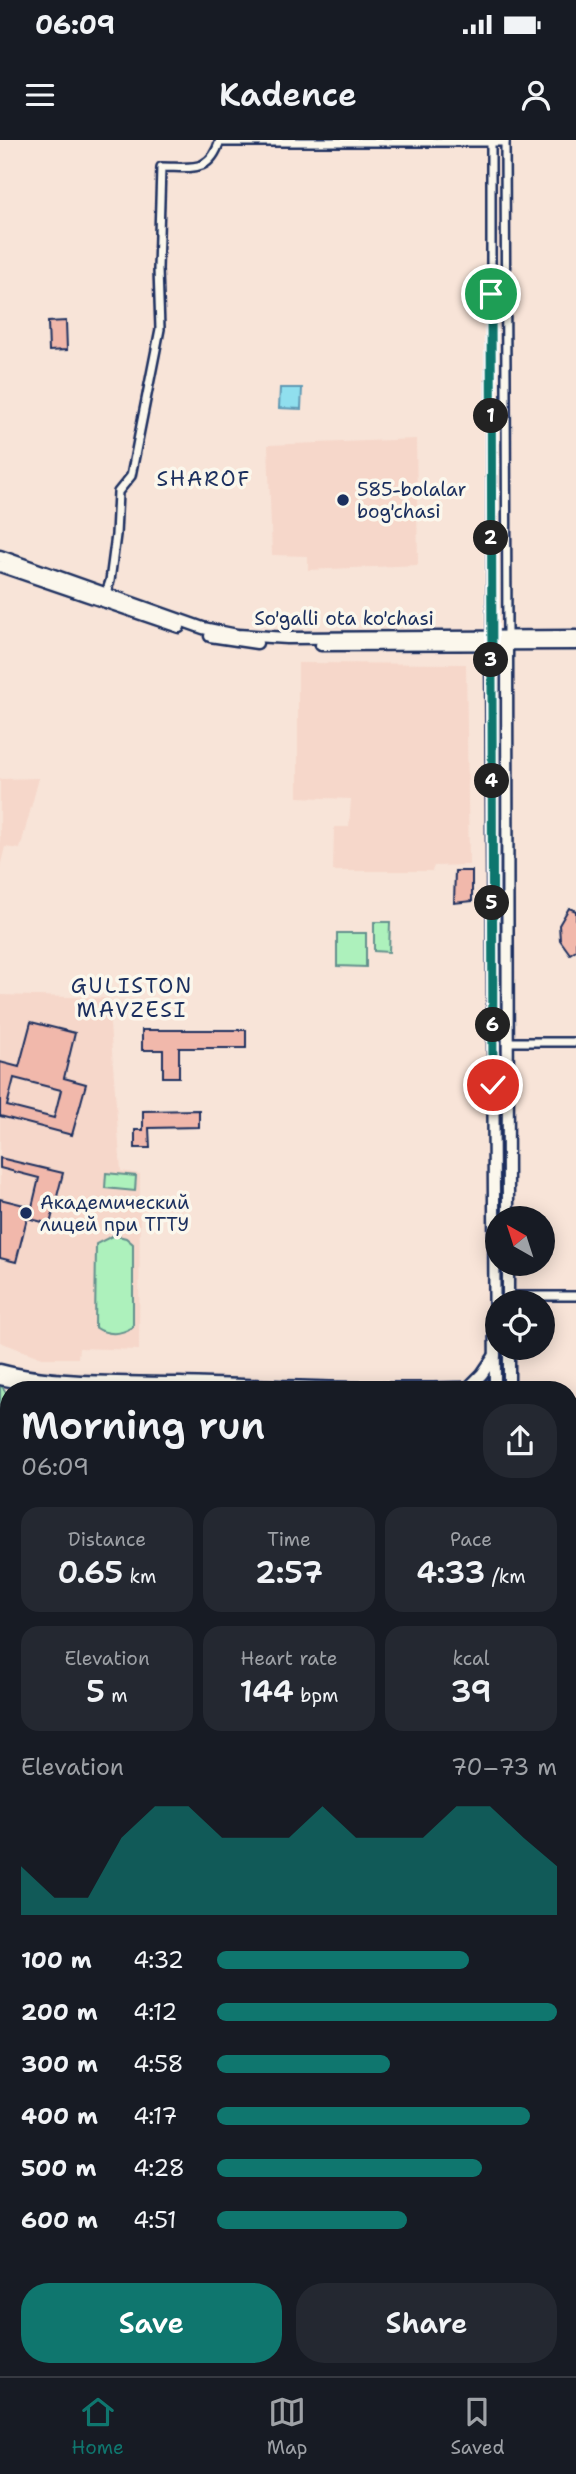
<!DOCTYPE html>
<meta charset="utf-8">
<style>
body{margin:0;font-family:"Shantell Sans",sans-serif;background:#242831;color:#f1f3f6;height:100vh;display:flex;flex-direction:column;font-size:26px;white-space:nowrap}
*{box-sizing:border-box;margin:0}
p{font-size:23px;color:#9ea1a6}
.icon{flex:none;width:38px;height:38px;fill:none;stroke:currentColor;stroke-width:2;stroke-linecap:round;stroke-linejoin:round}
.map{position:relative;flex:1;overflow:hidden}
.panel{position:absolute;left:0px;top:1241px;width:578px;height:996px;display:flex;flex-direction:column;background:#171b24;border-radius:28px 28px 0 0;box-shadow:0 4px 18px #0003}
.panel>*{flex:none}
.needle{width:46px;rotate:321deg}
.controls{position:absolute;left:485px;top:1066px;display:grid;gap:14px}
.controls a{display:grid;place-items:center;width:70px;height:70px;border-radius:50%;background:#171b24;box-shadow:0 4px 18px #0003;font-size:35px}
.pin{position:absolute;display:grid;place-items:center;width:60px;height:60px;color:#fff;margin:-30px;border:4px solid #fff;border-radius:50%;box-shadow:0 2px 7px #0007}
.km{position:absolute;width:35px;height:35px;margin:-18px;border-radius:50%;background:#222;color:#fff;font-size:19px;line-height:35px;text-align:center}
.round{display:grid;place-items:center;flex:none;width:74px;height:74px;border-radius:28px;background:#242831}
.summary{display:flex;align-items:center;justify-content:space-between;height:119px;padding:0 21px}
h1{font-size:38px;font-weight:600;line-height:52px}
.stats{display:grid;grid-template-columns:repeat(3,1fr);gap:10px;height:119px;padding:7px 21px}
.stats div{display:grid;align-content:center;border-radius:18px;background:#242831;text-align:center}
.stats b{font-size:30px;font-weight:600}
.stats small{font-size:19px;font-weight:400}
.stats p{font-size:19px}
.chart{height:196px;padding:14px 21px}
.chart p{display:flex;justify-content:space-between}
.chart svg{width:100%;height:126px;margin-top:7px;fill:#0f766e;opacity:.7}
.primary-button{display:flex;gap:14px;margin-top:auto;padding:14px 21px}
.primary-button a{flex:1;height:80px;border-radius:28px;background:#0f766e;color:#fff;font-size:28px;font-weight:600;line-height:80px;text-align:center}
.primary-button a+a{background:#242831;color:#f1f3f6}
ul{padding:0 21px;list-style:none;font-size:23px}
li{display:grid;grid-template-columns:112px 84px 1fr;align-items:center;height:52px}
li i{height:18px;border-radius:9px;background:#0f766e}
.status{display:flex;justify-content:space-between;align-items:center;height:49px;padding:0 35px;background:#171b24;direction:ltr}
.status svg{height:19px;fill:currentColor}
header{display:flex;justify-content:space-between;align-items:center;height:91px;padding:0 21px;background:#171b24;font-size:32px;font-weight:600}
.tabs{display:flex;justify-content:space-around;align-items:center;height:98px;border-top:2px solid #363941;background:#171b24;font-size:19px;color:#9ea1a6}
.tabs a{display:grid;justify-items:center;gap:4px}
.tabs .on{color:#0f766e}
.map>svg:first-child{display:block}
</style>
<div class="status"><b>06:09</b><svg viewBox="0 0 49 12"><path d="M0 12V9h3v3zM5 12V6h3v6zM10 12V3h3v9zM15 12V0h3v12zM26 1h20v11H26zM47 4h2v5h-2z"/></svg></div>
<header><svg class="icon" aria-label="menu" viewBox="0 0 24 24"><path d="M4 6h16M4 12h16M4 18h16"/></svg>Kadence<svg class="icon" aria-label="person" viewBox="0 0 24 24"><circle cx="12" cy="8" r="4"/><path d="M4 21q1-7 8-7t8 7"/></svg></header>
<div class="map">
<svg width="576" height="2236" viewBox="0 0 576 2236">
<rect width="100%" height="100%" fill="#f8e4d8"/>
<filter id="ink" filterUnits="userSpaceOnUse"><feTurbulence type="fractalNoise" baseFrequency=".0143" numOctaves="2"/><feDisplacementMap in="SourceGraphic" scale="14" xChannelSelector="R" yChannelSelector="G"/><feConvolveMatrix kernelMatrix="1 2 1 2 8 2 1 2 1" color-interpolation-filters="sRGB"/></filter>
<g filter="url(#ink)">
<g fill="#f6d7ca">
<path d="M416,299L418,425L308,430V416L272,415L268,305Z"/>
<path d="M298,523L466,524L469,725L434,726L432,731H333L334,687H349L351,659L298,657Z"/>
<path d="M39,638L20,709L5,707L0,727V639Z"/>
<path d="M0,855L108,858L121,1031L140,1034L139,1210L79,1208L78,1218H42L0,1202Z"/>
<path d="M0,1317L9,1323V1455L0,1454Z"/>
<path d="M0,1853L9,1854V1974L0,1973Z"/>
<path d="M109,2228H239V2236H108Z"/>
<path d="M255,2228H538L552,2230V2236H254Z"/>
</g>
<g fill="#adf1bc" stroke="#64908d" stroke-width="2">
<path d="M374,782H390L389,812L374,811Z"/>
<path d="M337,793H366V827L337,826Z"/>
<path d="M106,1033L136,1036L135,1051L105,1048Z"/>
<path d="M114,1095L126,1098L133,1104V1187C120,1195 108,1196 95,1187L96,1104Z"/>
<path d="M0,1244L9,1256V1320L0,1313Z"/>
</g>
<path fill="#90dfee" stroke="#6199b4" stroke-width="2" d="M280,248H302L301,269L279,268Z"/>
<g fill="#f1b8ab" stroke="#1b2f5e" stroke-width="2" fill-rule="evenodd">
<path d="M66,181L67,210L49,211L48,182Z"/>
<path d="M455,731H472V761L454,763Z"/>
<path d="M569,768L576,771V810L570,814L560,800L559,785Z"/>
<path d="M31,882L75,893L64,938L86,944L72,995L0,976V922L19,927ZM14,938L61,950L54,978L7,966Z"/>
<path d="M142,890H246V908H179V937H163V910H142Z"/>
<path d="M199,970V987L149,988L150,1008H135V990H143V971Z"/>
<path d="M0,1018L63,1033L50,1084L27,1078L16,1122L0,1118V1059L32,1067L39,1038L0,1028Z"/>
</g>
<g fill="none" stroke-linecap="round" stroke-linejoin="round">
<g stroke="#1b2f5e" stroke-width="12">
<g id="minor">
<path d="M491,0V495"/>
<path d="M505,0L507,495"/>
<path d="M220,2H505"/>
<path d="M105,456L110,441L116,395L118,352L131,336L160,189L158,129L161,27C191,27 210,34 220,0"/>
<path d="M508,902H576"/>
<path d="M508,1156H576"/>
<path d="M569,1300L576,1306"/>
<path d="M0,1734L9,1740"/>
<path d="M7,1807L9,1790"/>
<path d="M0,1981L9,1982"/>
<path d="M0,2148L9,2149"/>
<path d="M569,2201L576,2199"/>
<path d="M248,2236L249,2228"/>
</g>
</g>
<g stroke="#1b2f5e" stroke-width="14">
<path id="tertiary" d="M0,1622L9,1623"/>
</g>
<g stroke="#1b2f5e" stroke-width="15">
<g id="secondary">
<path d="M0,416L203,488L237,495L287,498L576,496"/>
<path d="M0,426L179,487"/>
<path d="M491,495L495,1250"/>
<path d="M210,496L257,503"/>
<path d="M507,498L508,1078"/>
<path d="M321,505L576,504"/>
<path d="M508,1124V1162"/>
<path d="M509,1208V1250"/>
<path d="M0,1230C51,1244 127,1242 180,1243C285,1246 390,1251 495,1247L504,1250"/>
<path d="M0,1239L31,1245L128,1248"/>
<path d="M468,1248L482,1234L495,1215"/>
<path d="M567,2228V2236"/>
</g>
</g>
<g stroke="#1b2f5e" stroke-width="16">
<g id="trunk">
<path d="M0,1665L9,1666"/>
<path d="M569,1681H576"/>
<path d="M0,1686L9,1687"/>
<path d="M569,1704L576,1700"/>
</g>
</g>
<use href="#minor" stroke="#fbf7ec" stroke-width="7"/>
<use href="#tertiary" stroke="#fbf7ec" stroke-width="9"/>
<use href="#secondary" stroke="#fbf7ec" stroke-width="10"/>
<use href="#trunk" stroke="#fbf7ec" stroke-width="10"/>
</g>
</g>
<g fill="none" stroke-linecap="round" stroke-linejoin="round" filter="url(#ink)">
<g stroke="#fff" stroke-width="14">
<path id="route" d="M491,154L493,945"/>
</g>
<use href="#route" stroke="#0f766e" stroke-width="9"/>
</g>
<g fill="#1b2f5e" stroke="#fbf7ec" stroke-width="2.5">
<circle cx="343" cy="360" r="7"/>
<circle cx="26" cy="1073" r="7"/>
</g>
<g text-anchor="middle" stroke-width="7" stroke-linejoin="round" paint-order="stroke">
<g font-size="19" fill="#1b2f5e" stroke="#fbf7ec" text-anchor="start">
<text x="357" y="356">585-bolalar<tspan x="357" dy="22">bog'chasi</tspan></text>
<text x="40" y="1069">Академический<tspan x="40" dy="22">лицей при ТГТУ</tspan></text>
</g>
<g font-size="19" fill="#1b2f5e" stroke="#fbf7ec">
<text x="344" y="485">So'galli ota ko'chasi</text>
</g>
<g font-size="21" letter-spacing="2" fill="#1b2f5e" stroke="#fbf7ec">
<text x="204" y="346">SHAROF</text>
<text x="132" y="853">GULISTON<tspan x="132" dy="24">MAVZESI</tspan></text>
</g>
</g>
</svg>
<div class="controls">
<a><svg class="needle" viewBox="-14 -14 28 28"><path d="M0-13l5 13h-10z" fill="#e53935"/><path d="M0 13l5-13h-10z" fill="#9ea1a6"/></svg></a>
<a><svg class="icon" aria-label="locate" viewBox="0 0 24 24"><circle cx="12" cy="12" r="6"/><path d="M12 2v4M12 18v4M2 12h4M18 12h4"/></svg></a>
</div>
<div class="pin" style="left:491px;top:154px;background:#1e9e55"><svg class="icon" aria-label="arrive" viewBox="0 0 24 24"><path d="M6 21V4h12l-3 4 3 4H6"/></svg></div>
<div class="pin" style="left:493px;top:945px;background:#d93025"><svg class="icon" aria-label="check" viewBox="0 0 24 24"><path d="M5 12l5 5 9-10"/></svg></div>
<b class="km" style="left:491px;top:276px">1</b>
<b class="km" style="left:491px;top:398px">2</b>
<b class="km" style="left:491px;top:520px">3</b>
<b class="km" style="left:492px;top:641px">4</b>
<b class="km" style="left:492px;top:763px">5</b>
<b class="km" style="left:493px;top:885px">6</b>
<section class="panel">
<div class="summary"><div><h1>Morning run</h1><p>06:09</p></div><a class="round"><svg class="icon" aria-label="share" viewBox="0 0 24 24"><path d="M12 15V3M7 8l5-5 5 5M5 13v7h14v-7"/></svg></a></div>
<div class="stats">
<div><p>Distance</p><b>0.65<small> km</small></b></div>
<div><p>Time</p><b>2:57</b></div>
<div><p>Pace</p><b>4:33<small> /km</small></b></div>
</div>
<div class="stats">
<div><p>Elevation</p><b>5<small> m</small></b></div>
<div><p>Heart rate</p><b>144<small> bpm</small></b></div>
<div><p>kcal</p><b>39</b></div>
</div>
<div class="chart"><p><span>Elevation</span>70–73 m</p>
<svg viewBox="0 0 160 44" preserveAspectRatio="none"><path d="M0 44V27L10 38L20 38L30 17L40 6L50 6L60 17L70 17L80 17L90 6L100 17L110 17L120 17L130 6L140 6L150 17L160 27V44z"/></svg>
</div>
<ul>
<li><b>100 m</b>4:32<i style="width:74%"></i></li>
<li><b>200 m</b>4:12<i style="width:100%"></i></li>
<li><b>300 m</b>4:58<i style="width:51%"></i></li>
<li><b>400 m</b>4:17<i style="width:92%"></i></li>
<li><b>500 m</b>4:28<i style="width:78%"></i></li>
<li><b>600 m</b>4:51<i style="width:56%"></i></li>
</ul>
<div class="primary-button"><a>Save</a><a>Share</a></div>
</section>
</div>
<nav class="tabs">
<a class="on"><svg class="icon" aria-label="home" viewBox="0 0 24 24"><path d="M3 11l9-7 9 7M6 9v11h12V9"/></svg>Home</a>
<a><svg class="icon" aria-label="map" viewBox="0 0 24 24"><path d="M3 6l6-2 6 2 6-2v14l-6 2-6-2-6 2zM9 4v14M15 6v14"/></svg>Map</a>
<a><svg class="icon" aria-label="saved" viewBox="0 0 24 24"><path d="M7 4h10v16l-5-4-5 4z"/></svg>Saved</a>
</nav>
